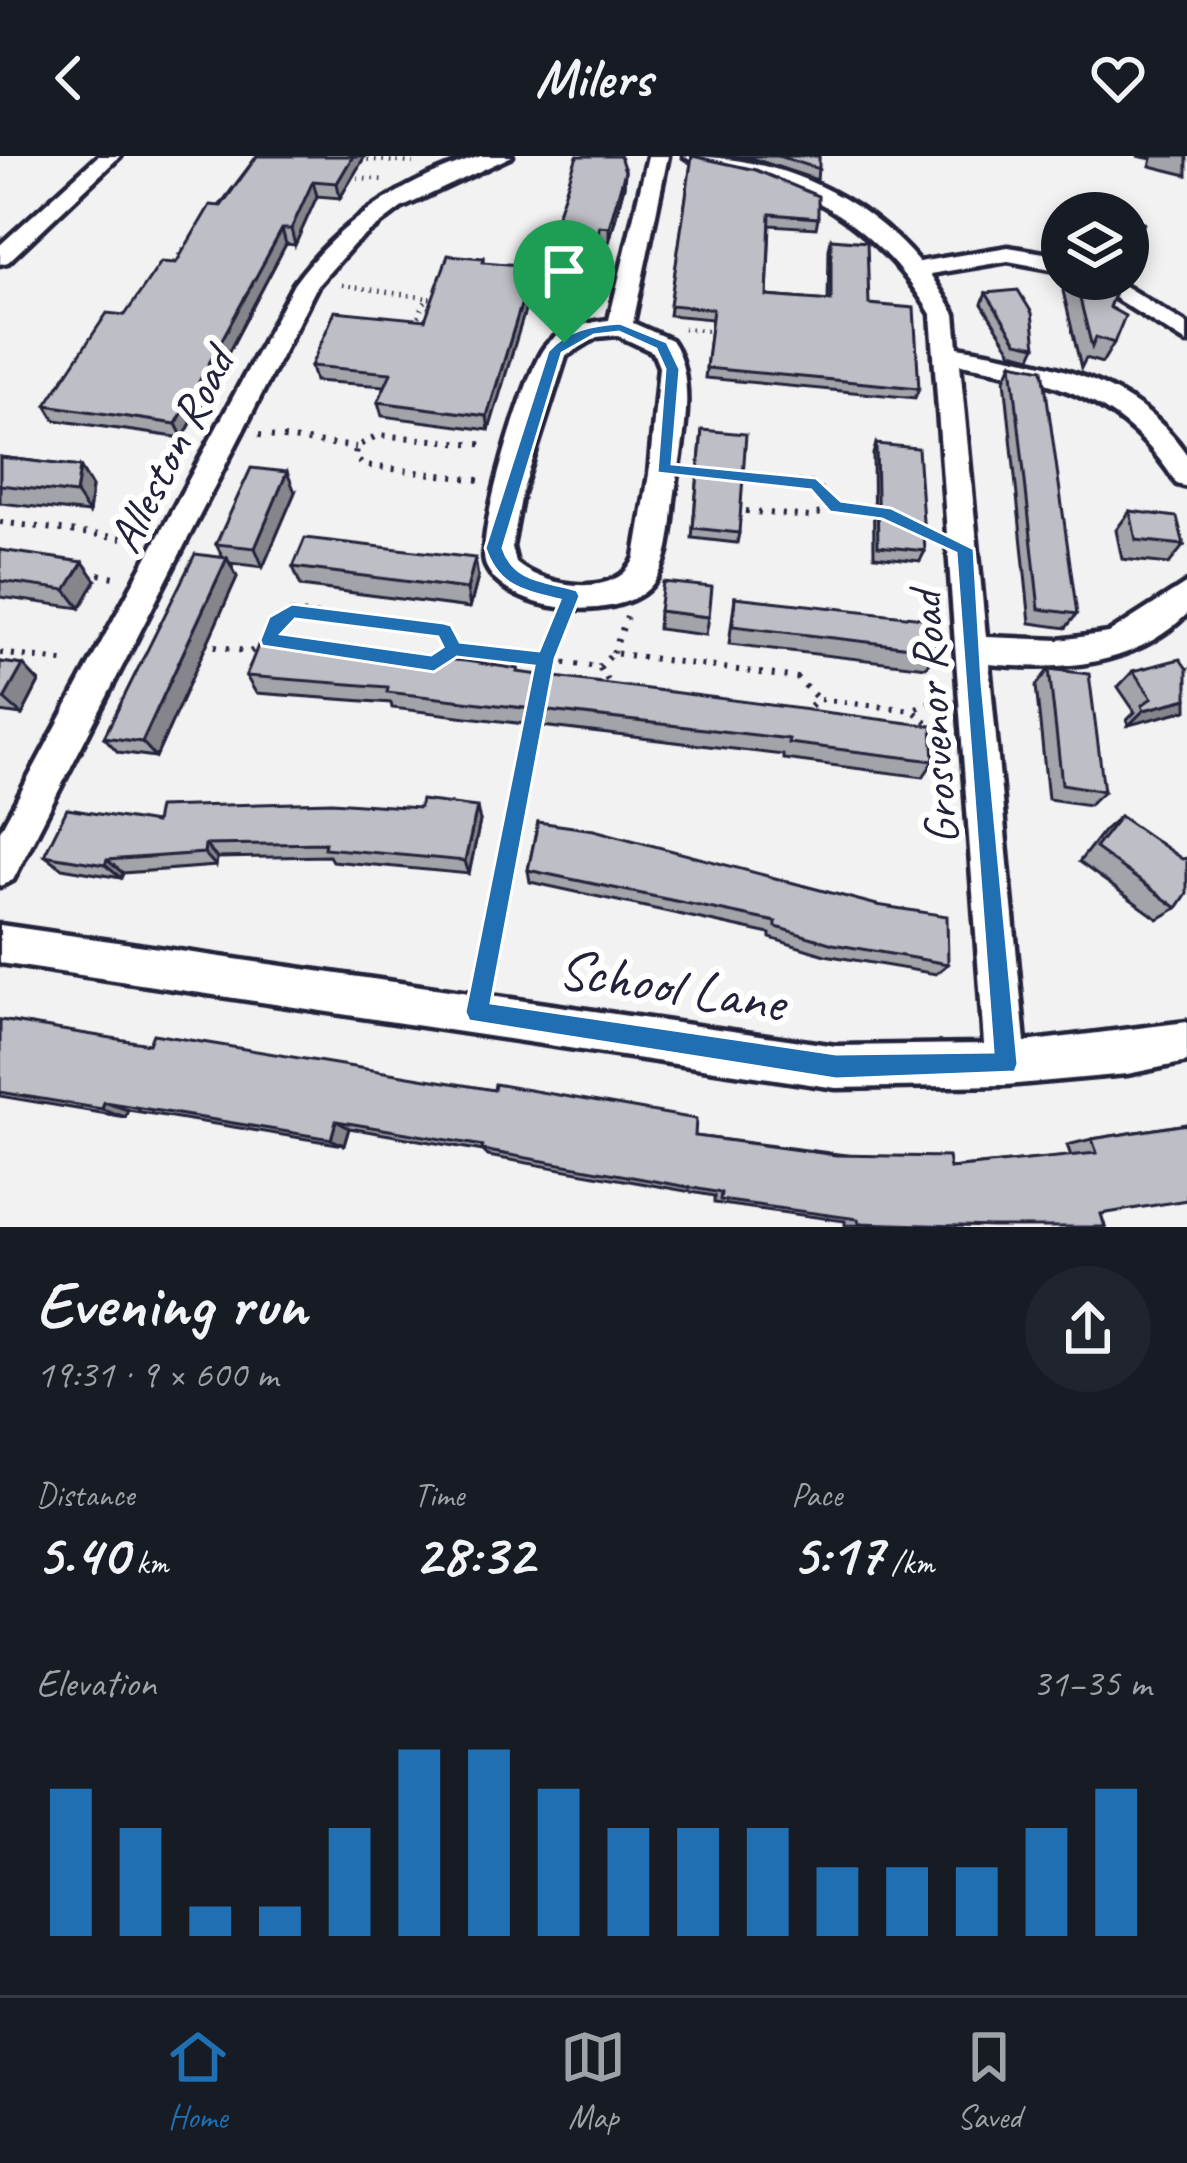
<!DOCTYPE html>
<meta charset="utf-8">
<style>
body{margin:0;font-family:Caveat,sans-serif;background:#20242c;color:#f1f3f6;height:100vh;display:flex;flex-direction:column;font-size:45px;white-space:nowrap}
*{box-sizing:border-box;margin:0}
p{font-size:39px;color:#9ea1a6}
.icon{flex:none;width:66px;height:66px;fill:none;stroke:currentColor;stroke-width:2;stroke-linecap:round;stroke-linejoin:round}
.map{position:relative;height:1071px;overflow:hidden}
.sheet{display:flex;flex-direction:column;background:#171b24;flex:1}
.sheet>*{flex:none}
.tools{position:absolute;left:1041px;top:36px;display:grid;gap:24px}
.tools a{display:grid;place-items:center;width:108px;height:108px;border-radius:50%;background:#171b24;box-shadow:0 6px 18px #0003;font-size:60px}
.pin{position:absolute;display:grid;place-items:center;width:102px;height:102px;color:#fff;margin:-123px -51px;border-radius:50% 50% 50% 0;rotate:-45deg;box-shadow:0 0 12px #0007}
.pin .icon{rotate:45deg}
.round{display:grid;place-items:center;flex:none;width:126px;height:126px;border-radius:63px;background:#20242c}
.head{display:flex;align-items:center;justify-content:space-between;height:204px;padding:0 36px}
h1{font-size:66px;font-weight:800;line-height:90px}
.stats{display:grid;grid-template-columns:repeat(3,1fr);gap:18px;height:204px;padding:12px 36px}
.stats div{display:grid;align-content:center}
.stats b{font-size:60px;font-weight:800}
.stats small{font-size:33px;font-weight:400}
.stats p{font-size:33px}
.chart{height:336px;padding:24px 36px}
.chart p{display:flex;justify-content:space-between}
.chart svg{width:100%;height:216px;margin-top:12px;stroke:#1f6fb2;stroke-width:6}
header{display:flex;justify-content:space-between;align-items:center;height:156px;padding:0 36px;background:#171b24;font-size:54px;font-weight:800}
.menu{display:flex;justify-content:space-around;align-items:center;height:168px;border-top:3px solid #363941;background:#171b24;font-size:33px;color:#9ea1a6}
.menu a{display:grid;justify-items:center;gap:6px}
.menu .selected{color:#1f6fb2}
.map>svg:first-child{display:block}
</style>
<header><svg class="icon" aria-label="back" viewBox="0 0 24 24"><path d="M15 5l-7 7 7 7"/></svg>Milers<svg class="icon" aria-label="heart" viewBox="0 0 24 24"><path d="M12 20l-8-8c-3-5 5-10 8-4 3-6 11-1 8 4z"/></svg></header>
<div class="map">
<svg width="1187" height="1071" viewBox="0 0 1187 1071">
<rect width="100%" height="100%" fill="#f2f2f3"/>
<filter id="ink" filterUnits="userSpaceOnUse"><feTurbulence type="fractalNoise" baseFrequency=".00833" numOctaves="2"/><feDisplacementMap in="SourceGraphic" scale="24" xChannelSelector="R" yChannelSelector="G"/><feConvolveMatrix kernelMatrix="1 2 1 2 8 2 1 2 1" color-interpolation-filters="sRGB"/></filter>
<g filter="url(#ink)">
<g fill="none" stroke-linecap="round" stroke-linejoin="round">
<g stroke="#22223b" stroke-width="9">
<g id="street">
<path d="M98,0H120L8,106L0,108V89Z"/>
<path d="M481,0H512L401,52L354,88L317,130L13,724L0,730V675L294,128C340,64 406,24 481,0Z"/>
<path d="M648,0H668L633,167L671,184C700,225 680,297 674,344C671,371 670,410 650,431C616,467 507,457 486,410C474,383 525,218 544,192C557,174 588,166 609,164ZM617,179L653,196L659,211L649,318L635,401C619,444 543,431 516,407L512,391L522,337L566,200L597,181Z"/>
<path d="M684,0C773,0 860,36 919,106L1008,91L1062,100V115L1008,105L930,118L955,158L958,191C1042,205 1137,223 1187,299V331L1177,328C1124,243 1055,224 960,208L986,481L1059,484L1109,477L1187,427V458C1133,511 1060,515 989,508L1025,886L1187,866V906L1127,918L1006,929L836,932L0,807V769L836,890L984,888L931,158C891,91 831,42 756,20C734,13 701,13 684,0Z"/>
<path d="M1084,123H1113L1187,168V187Z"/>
</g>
</g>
<g stroke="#22223b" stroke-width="4.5" stroke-dasharray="1.5 6" stroke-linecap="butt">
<path d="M360,3L413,7"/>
<path d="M350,21L385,24"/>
<path d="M170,112L187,88H192"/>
<path d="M342,129L427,142"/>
<path d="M522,154L557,158"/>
<path d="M432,165L418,161L427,142L438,143"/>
<path d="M683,172L718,176"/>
</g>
<g stroke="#22223b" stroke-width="6" stroke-dasharray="3 9" stroke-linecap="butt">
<path d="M259,279L356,291"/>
<path d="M738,320L816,328L836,351L881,356"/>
<path d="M479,324L362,309L355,300L356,291L378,279L488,289"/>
<path d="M734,354L810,361L836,351"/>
<path d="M0,366L138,384"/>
<path d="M87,416L115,421"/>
<path d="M269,483L276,467L291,456L444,474L454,493"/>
<path d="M203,488L250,496L269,484L341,494"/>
<path d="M0,497L69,506"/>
<path d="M613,497L627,461"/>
<path d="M437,505L454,493L599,511L612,531"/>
<path d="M599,511L613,497L797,522L818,543"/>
<path d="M541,523L560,467"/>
<path d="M941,541L912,554L942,578"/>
<path d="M802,558L818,543L912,554"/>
<path d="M522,622L533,565"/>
</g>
<path stroke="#22223b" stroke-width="8" stroke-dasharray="3 10" stroke-linecap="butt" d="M483,823L523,619"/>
<use href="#street" fill="#fff" fill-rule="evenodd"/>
</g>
<g fill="#a3a3aa" stroke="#22223b" stroke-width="3">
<path d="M257,0H365L340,42L317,40L295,89L286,88L183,282L55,264L46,249L176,107Z"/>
<path d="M692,0L818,62L816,72L770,69L767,140L828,145L829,93L831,83L919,232L915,242L705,222L712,163L669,159Z"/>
<path d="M730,0H819L817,24L751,2Z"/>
<path d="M1137,0H1187V19L1150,10L1152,3Z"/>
<path d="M625,15L624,30L609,86L598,85L584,147L535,143L534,128Z"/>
<path d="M484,102L489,274L382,260L378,246L385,230L315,225L311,210L425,164Z"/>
<path d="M1069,123H1120L1109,151L1114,187L1102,207L1086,202L1081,212L1063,135Z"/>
<path d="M986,137L1036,190L1031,201L1012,196L982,148Z"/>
<path d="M1012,207L1077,458L1066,472L1030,467L1005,223Z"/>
<path d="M702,274L739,377L737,387L692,382Z"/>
<path d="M876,288L925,395L920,405L874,400L873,298Z"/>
<path d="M0,301L80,311L92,331L89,357L0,347Z"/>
<path d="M295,336L263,411L230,407L237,421L156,601L118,596L104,581L223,402L216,388Z"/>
<path d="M1130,355L1184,389L1169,408L1122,403L1116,374Z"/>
<path d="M0,394L96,424L80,452L0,441Z"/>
<path d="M293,411L478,421L470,452L301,430Z"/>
<path d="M735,441L936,494L926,511L729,488Z"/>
<path d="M659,455L709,461L706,479L658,473Z"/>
<path d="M0,506L23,509L39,526L22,559L0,556Z"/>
<path d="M518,513L519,517L934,605L923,621L783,603V599L392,552L391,547L256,537L246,520Z"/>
<path d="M1049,513L1104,635L1089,649L1048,643L1036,530Z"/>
<path d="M1187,513L1129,569L1127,564L1135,556L1118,531L1133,515Z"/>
<path d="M1120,660L1177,752L1158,763L1079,706L1104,674Z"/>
<path d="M480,665L469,718L332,705L329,700L217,702L216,710L123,717L121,722L62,712L44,699L155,667Z"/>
<path d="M538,666L948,808L936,818L825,799L770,782V778L530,726L528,714Z"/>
<path d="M0,864L695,980L950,1012L1071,1000L1067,989L1092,983L1187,968L1101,1058L1105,1071L845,1069V1065L714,1047V1040L488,1000L483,995L349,972L344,989L128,954L125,961L0,940Z"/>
</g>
<g fill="#85858b" stroke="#22223b" stroke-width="3">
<path d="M353,0H365L340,42L337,27Z"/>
<path d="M625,15L624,30L609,86V71Z"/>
<path d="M313,25L317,40L295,89L291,73Z"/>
<path d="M599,70L598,85L584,147V132Z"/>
<path d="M282,73L286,88L183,282L176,268Z"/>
<path d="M533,110L534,125L489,274L487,260Z"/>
<path d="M80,311L92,331L89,357L76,338Z"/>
<path d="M287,316L295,336L263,411L255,392Z"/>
<path d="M227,402L237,421L156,601L142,586Z"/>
<path d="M475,402L478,421L470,452L467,433Z"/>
<path d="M83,406L96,424L80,452L66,434Z"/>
<path d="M23,509L39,526L22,559L4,543Z"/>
<path d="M1187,543V554L1129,569L1144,554Z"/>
<path d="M477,651L480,665L469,718L465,705Z"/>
<path d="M205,689L217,702L216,710L204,697Z"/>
<path d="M107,704L123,717L121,722L105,709Z"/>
<path d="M104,946L128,954L125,961L102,953Z"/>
<path d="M336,965L349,972L344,989L331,983Z"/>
</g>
<g fill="#bebec6" stroke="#22223b" stroke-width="3">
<path d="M257,0H353L337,27L313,25L291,73H282L176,268L46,249L107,157L125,159L161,106L176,107L210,49L221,50Z"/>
<path d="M577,0H620L625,15L609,71L599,70L584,132L534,128Z"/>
<path d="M692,0L756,14L818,40V62L770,58L767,140L831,145V83L867,86L869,148L914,152L919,232L706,212L713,153L670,149Z"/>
<path d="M778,0H819V13Z"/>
<path d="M1128,63L1144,67L1130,101L1128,100Z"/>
<path d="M448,99L484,102L483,106L533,110L487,260L378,246L391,217L311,210L335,155L425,164Z"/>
<path d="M1075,123H1120L1109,151L1125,160L1114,187L1096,181L1092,191Z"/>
<path d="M1018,134L1032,157L1036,190L1017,186L986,137Z"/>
<path d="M1012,207L1043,213L1077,458L1039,453Z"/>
<path d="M702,274L746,278L739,377L693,372Z"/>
<path d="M876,288L918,292L925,395L878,390Z"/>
<path d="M0,301L80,311L76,338L0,329Z"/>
<path d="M251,312L287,316L255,392L216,388Z"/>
<path d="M1130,355L1177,361L1184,389L1136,384Z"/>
<path d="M305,382L475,402L467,433L293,411Z"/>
<path d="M0,394L83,406L66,434L0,425Z"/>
<path d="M195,398L227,402L142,586L104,581Z"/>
<path d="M663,426L712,431L709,461L659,455Z"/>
<path d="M735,441L933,463L936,494L733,470Z"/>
<path d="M259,487L466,505L518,513L517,516L932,570L934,605L788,587L789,583L387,536L388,531L246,520Z"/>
<path d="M1180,503L1187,513V543L1144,554L1142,549L1152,542L1133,515Z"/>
<path d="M0,506L23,509L4,543L0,542Z"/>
<path d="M1049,513L1089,518L1104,635L1062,628Z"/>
<path d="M421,644L477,651L465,705L324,692L325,687L205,689L204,697L107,704L105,709L44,699L67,653L155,667L158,651L332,646L419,652Z"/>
<path d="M1120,660L1182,703L1187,702V737L1177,752L1095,692Z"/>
<path d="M538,666L594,674L877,749L947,760L948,808L833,788L776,771V766L528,714Z"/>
<path d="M0,864L149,888L153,878L494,934L495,928L696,963L695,980L836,999L948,1001L950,1012L1097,997L1092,983L1187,968V1044L1101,1058L1105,1071H993L859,1067L858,1063L720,1044L721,1037L482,994L483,990L336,965L331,983L104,946L102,953L0,936Z"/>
</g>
</g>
<path fill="#1f6fb2" stroke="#fff" stroke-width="3" fill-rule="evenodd" d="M620,167L667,186L680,213L672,308L816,322L841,345L891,352L974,393L982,528L1018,908L1015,916L836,923L469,865L465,856L534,510L457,501L434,516L262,490L260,484L269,461L292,448L444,467L451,469L460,486L539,495L560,444C523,435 498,431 485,392L548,195C567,173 593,169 620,167ZM619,176L656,193L665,213L657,317L811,334L830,356L882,363L956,397L993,896L836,898L491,847L555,503L580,440L577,434C547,425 514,426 503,392L562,197L594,179ZM295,463L438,481L443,491L431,499L281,478Z"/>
<g text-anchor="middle" stroke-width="12" stroke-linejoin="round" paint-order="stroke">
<g font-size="48" fill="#22223b" stroke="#fff">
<text transform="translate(170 294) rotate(-63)" y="17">Alleston Road</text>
<text transform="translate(932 562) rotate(-94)" y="17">Grosvenor Road</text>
</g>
<g font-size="57" fill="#22223b" stroke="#fff">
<text transform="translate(672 828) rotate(9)" y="20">School Lane</text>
</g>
</g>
</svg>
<div class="tools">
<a><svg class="icon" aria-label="layers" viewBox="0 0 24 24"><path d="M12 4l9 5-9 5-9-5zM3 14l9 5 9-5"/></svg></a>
</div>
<div class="pin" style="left:564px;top:187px;background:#1e9e55"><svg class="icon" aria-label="arrive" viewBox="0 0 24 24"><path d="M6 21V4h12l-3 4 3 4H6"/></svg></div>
</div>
<section class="sheet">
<div class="head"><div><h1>Evening run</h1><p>19:31 · 9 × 600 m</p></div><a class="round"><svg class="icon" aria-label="share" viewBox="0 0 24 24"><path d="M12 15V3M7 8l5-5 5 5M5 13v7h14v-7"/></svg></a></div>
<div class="stats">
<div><p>Distance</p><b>5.40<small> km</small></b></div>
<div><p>Time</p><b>28:32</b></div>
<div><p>Pace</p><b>5:17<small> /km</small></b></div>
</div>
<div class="chart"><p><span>Elevation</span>31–35 m</p>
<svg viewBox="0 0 160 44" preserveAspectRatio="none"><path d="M5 44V14M15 44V22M25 44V38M35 44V38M45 44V22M55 44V6M65 44V6M75 44V14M85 44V22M95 44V22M105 44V22M115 44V30M125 44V30M135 44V30M145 44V22M155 44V14"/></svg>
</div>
</section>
<nav class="menu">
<a class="selected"><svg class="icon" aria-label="home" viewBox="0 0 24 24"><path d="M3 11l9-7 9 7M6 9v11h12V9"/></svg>Home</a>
<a><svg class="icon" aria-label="map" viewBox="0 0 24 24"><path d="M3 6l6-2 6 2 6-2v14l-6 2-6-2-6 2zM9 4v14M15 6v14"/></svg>Map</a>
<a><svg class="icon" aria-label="saved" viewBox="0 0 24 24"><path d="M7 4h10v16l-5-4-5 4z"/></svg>Saved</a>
</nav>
